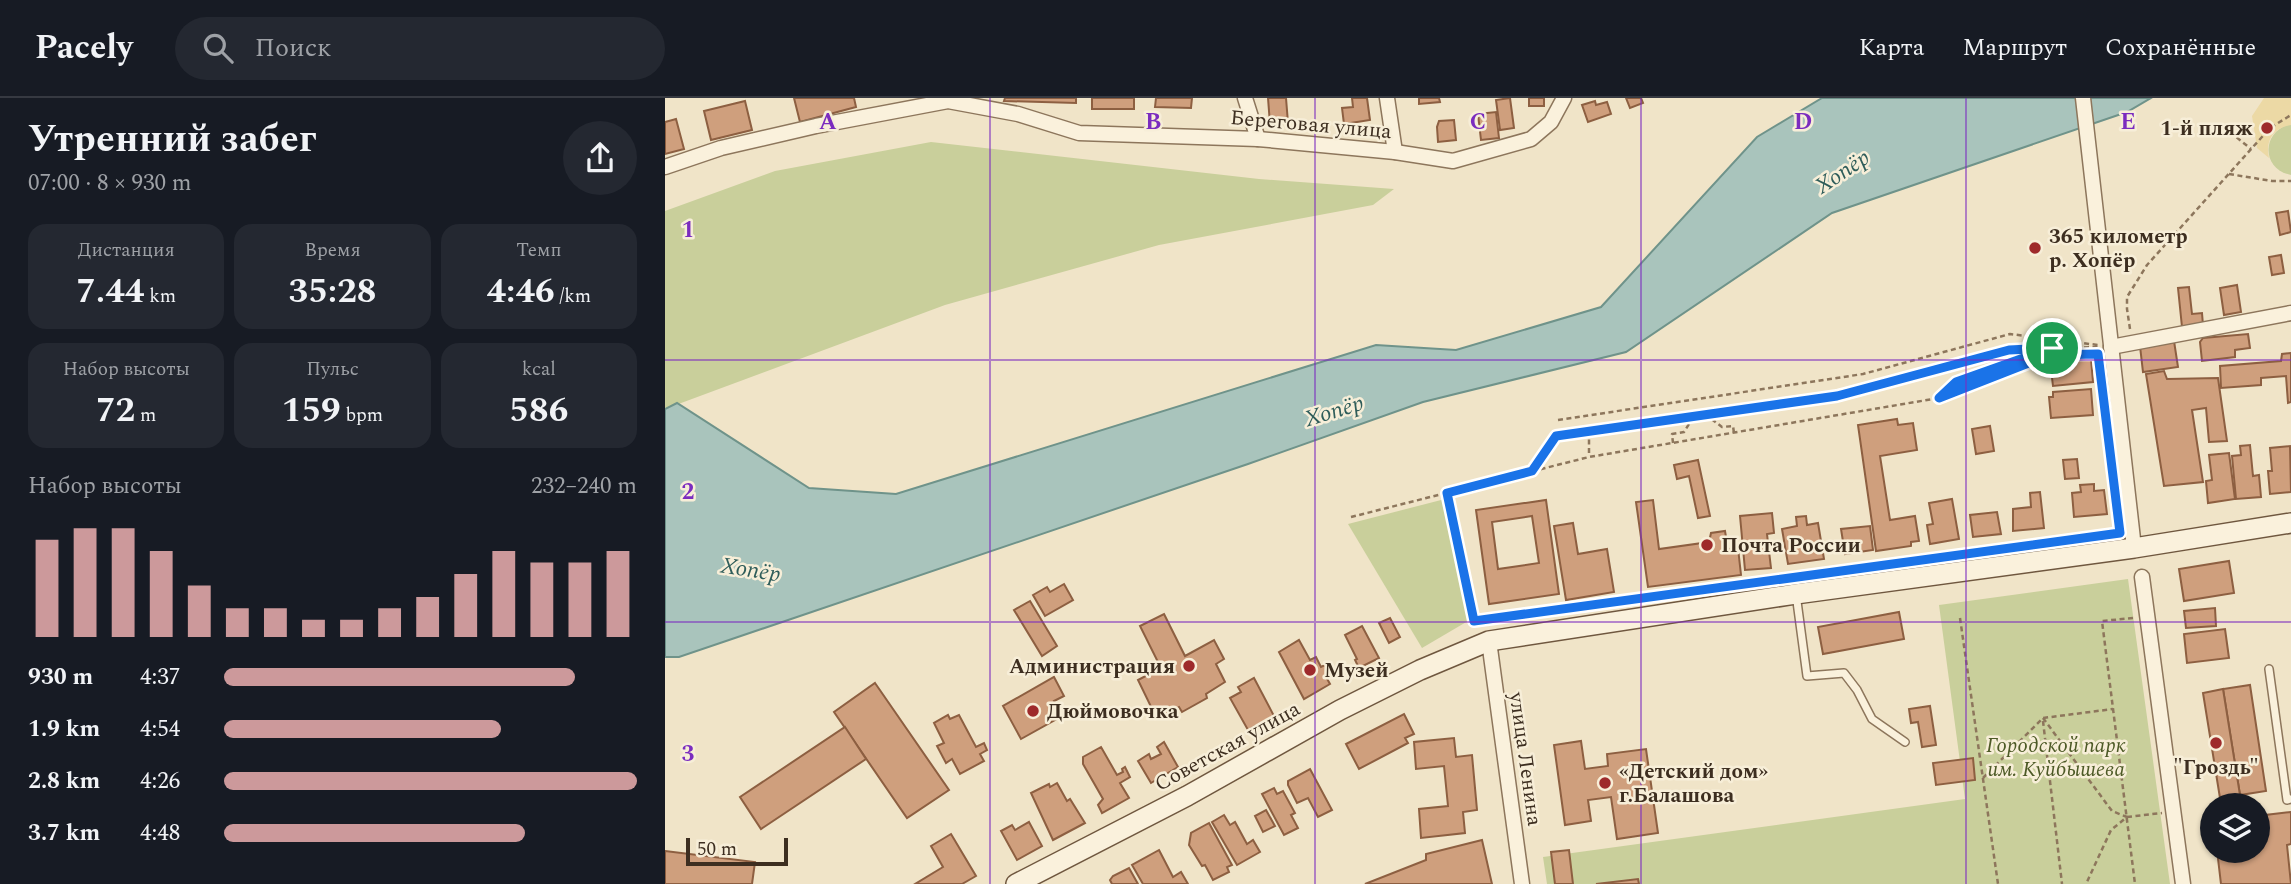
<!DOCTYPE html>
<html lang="ru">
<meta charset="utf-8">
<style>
body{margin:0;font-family:Spectral,serif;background:#242831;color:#f1f3f6;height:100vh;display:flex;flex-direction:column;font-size:26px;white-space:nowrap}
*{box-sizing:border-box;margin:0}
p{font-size:23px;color:#9ea1a6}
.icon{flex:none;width:38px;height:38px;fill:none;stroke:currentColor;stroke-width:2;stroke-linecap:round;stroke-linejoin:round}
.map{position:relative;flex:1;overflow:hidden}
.details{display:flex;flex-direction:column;background:#171b24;width:665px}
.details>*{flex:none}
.buttons{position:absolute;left:1535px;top:695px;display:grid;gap:14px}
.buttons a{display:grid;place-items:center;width:70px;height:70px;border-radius:50%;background:#171b24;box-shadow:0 2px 5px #0004;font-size:35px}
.scale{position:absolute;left:21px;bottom:18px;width:102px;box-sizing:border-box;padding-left:7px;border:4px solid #3d2e20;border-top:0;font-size:19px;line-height:24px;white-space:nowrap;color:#3d2e20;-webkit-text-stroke:5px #f7eed8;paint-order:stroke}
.pin{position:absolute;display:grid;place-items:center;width:60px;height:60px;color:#fff;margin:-30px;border:4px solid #fff;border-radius:50%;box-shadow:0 2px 7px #0007}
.round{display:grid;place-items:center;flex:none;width:74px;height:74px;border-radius:37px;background:#242831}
.headline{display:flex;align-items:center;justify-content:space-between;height:119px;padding:0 28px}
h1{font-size:38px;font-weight:700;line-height:52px}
.stats{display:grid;grid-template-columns:repeat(3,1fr);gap:10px;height:119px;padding:7px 28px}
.stats div{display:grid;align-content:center;border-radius:18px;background:#242831;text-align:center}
.stats b{font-size:35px;font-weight:700}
.stats small{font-size:19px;font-weight:400}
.stats p{font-size:19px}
.chart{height:196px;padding:14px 28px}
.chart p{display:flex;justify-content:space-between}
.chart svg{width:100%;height:126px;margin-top:7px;stroke:#cc999b;stroke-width:6}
ul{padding:0 28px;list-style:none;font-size:23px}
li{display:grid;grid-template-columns:112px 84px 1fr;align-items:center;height:52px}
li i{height:18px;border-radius:9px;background:#cc999b}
header{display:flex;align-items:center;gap:42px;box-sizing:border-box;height:98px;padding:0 35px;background:#171b24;border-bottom:2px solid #363941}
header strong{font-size:33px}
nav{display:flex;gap:38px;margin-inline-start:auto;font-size:24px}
.search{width:490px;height:63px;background:#242831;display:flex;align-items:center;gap:18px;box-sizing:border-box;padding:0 24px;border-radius:38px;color:#9ea1a6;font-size:26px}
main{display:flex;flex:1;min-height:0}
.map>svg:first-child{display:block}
</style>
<header>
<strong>Pacely</strong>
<div class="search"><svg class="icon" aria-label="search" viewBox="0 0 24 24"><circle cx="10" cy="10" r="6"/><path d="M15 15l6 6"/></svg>Поиск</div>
<nav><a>Карта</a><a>Маршрут</a><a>Сохранённые</a></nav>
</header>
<main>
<section class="details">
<div class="headline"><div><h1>Утренний забег</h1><p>07:00 · 8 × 930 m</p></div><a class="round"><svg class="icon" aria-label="share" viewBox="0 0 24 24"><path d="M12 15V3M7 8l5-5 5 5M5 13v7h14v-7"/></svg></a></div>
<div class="stats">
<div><p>Дистанция</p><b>7.44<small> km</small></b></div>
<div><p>Время</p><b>35:28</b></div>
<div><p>Темп</p><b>4:46<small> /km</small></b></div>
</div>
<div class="stats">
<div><p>Набор высоты</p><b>72<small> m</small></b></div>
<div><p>Пульс</p><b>159<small> bpm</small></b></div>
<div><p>kcal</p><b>586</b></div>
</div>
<div class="chart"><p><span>Набор высоты</span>232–240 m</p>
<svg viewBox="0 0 160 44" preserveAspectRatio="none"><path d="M5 44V10M15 44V6M25 44V6M35 44V14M45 44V26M55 44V34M65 44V34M75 44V38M85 44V38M95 44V34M105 44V30M115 44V22M125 44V14M135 44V18M145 44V18M155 44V14"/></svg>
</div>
<ul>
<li><b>930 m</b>4:37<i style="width:85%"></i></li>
<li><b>1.9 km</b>4:54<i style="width:67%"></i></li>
<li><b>2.8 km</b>4:26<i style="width:100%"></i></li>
<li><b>3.7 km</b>4:48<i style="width:73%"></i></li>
</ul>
</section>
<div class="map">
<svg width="1626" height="786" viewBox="0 0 1626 786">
<rect width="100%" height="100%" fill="#f0e4c8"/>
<g fill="#c9cf9b">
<path d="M1626,26V77C1596,71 1596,33 1626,26Z"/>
<path d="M266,44L594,81L729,91L708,107L494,147L280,207L0,311V113L110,73Z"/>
<path d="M780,401L803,523L757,550L683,426Z"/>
<path d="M1463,481L1505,786H882L878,759L1300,701L1274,507Z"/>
</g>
<path fill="#ecd9a5" d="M1599,0H1626V27C1608,30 1600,43 1604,60L1592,50L1587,18Z"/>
<path fill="#a9c4bc" stroke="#6f938a" stroke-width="2" d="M1157,0H1486L1462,14L1167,115L961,254L758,304L583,366L14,559H0V311L12,305L144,390L231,396L711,247L791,252L936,209L1092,39Z"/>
<g fill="#cf9f7d" stroke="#8d5f41" stroke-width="2" fill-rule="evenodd">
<path d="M129,0H189L191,9L135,24Z"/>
<path d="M340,0H411V5L339,3Z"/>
<rect x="427" y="0" width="42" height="11"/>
<path d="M491,0H527L526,10L490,9Z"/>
<path d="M603,0H621L623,25L605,26Z"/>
<path d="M687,0H702L705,22L679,26L677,10L688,9Z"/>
<path d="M754,0H774L775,4L754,6Z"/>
<path d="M845,0L849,30L835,32L831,2Z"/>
<rect x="864" y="0" width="15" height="8"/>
<path d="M961,0H976L978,5L965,10Z"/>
<path d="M80,3L87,32L46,42L39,13Z"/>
<path d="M930,3L931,7L942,4L946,16L923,24L917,7Z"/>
<path d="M831,14L834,40L816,42L813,16Z"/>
<path d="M11,21L19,51L0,56V24Z"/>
<path d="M789,22L791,42L773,44L772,29L774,23Z"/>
<path d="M1623,113L1626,134L1615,137L1611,115Z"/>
<path d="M1616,157L1619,175L1607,177L1604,159Z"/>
<path d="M1572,187L1576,214L1559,217L1555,190Z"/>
<path d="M1524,189L1527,216L1537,215L1538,227L1517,229L1513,190Z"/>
<path d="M1583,236L1585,250L1570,252V259L1537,263L1535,244L1538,240Z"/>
<path d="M1509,243L1513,269L1478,274L1475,248Z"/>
<path d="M1626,255V304L1623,305L1621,278L1596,280V287L1556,290L1555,268L1616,263L1617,256Z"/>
<path d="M1426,261L1428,284L1388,288L1385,263Z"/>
<path d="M1499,273L1502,281L1553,280L1562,343L1544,344L1541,310L1527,312L1538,384L1499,388L1481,276Z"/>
<path d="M1426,291L1428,317L1386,320L1384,299H1388V294Z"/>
<path d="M1232,321L1233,327L1248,325L1252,352L1215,358L1225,422L1250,418L1254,443L1246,444V448L1211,453L1193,327Z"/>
<path d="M1325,328L1329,353L1311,356L1307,331Z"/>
<path d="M1585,347L1588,378L1594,377L1596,399L1571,401L1567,358L1576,357L1575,348Z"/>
<path d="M1625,348L1626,394L1605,396L1603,373H1607L1605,350Z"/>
<path d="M1564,355L1570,401L1543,405L1541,383L1547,382L1544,357Z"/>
<path d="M1412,361L1414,380L1400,381L1398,362Z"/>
<path d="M1033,362L1045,418L1033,420L1024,378L1012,381L1009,367Z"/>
<path d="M1429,386V393L1439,392L1442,416L1409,419L1407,395L1416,394L1415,387Z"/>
<path d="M1375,394L1379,430L1348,433V411L1366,409L1365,395Z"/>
<path d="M1287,401L1294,441L1265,446L1262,427L1268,426L1264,405Z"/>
<path d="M881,402L894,496L824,506L811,412ZM867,418L874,465L833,471L827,424Z"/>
<path d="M988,402L994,451L1044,444L1046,435L1060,433L1063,451L1073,450L1076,477L983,489L971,404Z"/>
<path d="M1332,414L1336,436L1308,439L1305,417Z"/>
<path d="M1107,415L1109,435L1102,436L1106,470L1080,472L1075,418Z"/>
<path d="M1141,418L1142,427L1153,425L1159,461L1123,466L1117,431L1132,428L1131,419Z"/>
<path d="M908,425L913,456L942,451L949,494L901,502L889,428Z"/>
<path d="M1205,428L1208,452L1180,456L1176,431Z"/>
<path d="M1564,463L1569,495L1519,503L1514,471Z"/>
<path d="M399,486L408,502L380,518L368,497L382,489L385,494Z"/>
<path d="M365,503L392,548L377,558L349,512Z"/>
<path d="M1550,510L1551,528L1521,530L1519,513Z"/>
<path d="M1234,514L1239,541L1158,556L1153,529Z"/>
<path d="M499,516L520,558L549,542L559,561L551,566L560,584L541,596L542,600L517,614L514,609L495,619H491L473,582L496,570L475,528Z"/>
<path d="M725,520L735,539L724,545L714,525Z"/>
<path d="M697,528L714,560L694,570L690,562L692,561L680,537Z"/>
<path d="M1560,531L1564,560L1522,565L1519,536Z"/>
<path d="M634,542L645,562L651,559L656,569L662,566L668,576L661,579L665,586L639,601L614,554Z"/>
<path d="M389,579L399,598L389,603L397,618L356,641L338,608Z"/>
<path d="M589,580L609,618L583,632L565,600L576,594L573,589Z"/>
<path d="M210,585L284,692L242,720L169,614Z"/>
<path d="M1585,587L1601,693L1575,697L1558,591Z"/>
<path d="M1558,591L1575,697L1555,700L1538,595Z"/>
<path d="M1265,608L1271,647L1257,649L1253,624L1246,625L1244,611Z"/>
<path d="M739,616L749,636L740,640L743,645L694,671L681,646Z"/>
<path d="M283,617L285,621L294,617L311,649L319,645L322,652L315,656L319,663L295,676L287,661L281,665L272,648L279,645L269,625Z"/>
<path d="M180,629L201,661L96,731L75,699Z"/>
<path d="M789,640L791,659L807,657L812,712L798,714L800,735L756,740L754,711L783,708L779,668L751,671L749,644Z"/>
<path d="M916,643L920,671L943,668L942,656L981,651L993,735L952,741L946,699L923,702L926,723L900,727L889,647Z"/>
<path d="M499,644L513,669L486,685L473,663L484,656L486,661L496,656L492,649Z"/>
<path d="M436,649L452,677L458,674L457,671L460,669L465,679L455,685L464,700L437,715L433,707L438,701L418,666V659Z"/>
<path d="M1308,660L1310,682L1271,687L1268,665Z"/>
<path d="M645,671L667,712L653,719L643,700L632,705L623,687V683Z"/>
<path d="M392,685L402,703L405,701L420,725L388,742L366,695L384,686L385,689Z"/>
<path d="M609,690L612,696L618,693L630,715L626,717L633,730L619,737L597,696Z"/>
<path d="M601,712L610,728L598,734L590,718Z"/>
<path d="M1626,714V746L1622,747L1626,786H1556L1552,752H1592V718Z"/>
<path d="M559,717L565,727L570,724L582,746L588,742L595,754L572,767L547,724Z"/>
<path d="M364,724L377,748L352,762L336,733L347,727L350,732Z"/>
<path d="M544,725L567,767L562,769L564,774L548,782L540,767L537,768L524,747L526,735Z"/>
<path d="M286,736L311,778L297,786H250L278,769L266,748Z"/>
<path d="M817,742L827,786H700L761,762V756Z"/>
<path d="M494,752L508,779L516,774L523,786H478L467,767Z"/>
<path d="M904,752L908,786H890L886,754Z"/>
<path d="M0,753L90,764L87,786H0Z"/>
<path d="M464,770L473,786H447L445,782L448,778Z"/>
<path d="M973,781L974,786H931Z"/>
</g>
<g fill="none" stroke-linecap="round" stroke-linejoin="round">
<g stroke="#8d765c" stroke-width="10">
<g id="lane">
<path d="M1131,496L1142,578L1179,575L1192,592L1207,621L1240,644"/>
<path d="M1604,571L1622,702L1626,701"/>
</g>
</g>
<g stroke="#8d765c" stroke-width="17">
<g id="street">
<path d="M580,0L593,41"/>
<path d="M722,0L730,54"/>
<path d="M1418,0L1469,450"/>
<path d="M0,69L56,50L151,28L283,3L353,16L414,35L593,41L730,54L788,63L866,41L886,24L899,0"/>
<path d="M1446,249L1626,215"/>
<path d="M1477,479L1518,786"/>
<path d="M824,543L857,786"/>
</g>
</g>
<g stroke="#6f573f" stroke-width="22">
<path id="secondary" d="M351,786L522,698L675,612L755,572L824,543L1131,496L1469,450L1626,425"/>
</g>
<g stroke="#8d765c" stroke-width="2.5" stroke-dasharray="5 3.5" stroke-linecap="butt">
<path d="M1565,34L1586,51"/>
<path d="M1564,76L1607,83H1626"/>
<path d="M1465,231L1462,211V199L1482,167L1605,30L1626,17"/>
<path d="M1277,298L1291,283L1384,251"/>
<path d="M1040,316L1057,329L1068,328L1069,335"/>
<path d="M893,322L1198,276L1345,236L1433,247"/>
<path d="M924,333V358"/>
<path d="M1008,345L1007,336L1019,334L1029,318"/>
<path d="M868,372L891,338L1172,298L1344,252L1433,249"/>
<path d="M782,395L809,523L1042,492"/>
<path d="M686,419L924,359L1274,300L1384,257L1433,256V259"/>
<path d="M1295,520L1333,786"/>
<path d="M1468,520L1437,523L1470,786"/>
<path d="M1378,620L1447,713L1462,719L1446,732L1421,786"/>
<path d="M1378,623L1397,786"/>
<path d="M1318,680L1378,620L1448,611"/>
<path d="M1462,719L1497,715"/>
</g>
<use href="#lane" stroke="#faf1dc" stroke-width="7"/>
<use href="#street" stroke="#faf1dc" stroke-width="14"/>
<use href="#secondary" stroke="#faf1dc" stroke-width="19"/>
</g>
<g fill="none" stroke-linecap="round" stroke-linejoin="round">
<g stroke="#fff" stroke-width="14">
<path id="route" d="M1387,250L1291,284L1274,300L1384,257L1433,256L1455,435L809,523L782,395L867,373L891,338L1172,298L1344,252Z"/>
</g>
<use href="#route" stroke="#1a73e8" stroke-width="9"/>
</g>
<path fill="none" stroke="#7b2cbf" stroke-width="2" stroke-opacity="0.55" d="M325,0V786M650,0V786M976,0V786M1301,0V786M0,262H1626M0,524H1626"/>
<g fill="#9e2a2b" stroke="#f7eed8" stroke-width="2.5">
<circle cx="1602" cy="30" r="7"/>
<circle cx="1370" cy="150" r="7"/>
<circle cx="1042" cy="447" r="7"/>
<circle cx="524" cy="568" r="7"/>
<circle cx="645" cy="572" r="7"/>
<circle cx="368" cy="613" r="7"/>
<circle cx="1551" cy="645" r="7"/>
<circle cx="940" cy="685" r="7"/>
</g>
<g text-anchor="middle" stroke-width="5" stroke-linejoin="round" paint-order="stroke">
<g font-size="21" fill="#3d2e20" stroke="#f7eed8">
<text transform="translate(646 26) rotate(5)" y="7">Береговая улица</text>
<text transform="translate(562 648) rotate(-29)" y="7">Советская улица</text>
<text transform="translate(861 661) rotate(82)" y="7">улица Ленина</text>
</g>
<g font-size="21" font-weight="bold" fill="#3d2e20" stroke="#f7eed8" text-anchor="start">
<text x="1588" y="37" text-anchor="end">1-й пляж</text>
<text x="1384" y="145">365 километр<tspan x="1384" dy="24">р. Хопёр</tspan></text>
<text x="1056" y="454">Почта России</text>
<text x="510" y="575" text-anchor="end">Администрация</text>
<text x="659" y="579">Музей</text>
<text x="382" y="620">Дюймовочка</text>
<text x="1551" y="676" text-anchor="middle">"Гроздь"</text>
<text x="954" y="680">«Детский дом»<tspan x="954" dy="24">г.Балашова</tspan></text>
</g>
<g font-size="21" font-style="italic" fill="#4d5a26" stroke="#f7eed8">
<text x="1391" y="654">Городской парк<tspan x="1391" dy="24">им. Куйбышева</tspan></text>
</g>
<g font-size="23" font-style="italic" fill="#2f5d5a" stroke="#f7eed8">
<text transform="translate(1177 73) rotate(-34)" y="8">Хопёр</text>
<text transform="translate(669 312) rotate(-17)" y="8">Хопёр</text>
<text transform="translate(86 471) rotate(9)" y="8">Хопёр</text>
</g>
</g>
<g font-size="23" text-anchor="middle" font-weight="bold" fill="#7b2cbf" stroke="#f7eed8" stroke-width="5" stroke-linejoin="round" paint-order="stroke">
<text x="163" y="31">A</text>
<text x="488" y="31">B</text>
<text x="813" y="31">C</text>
<text x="1138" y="31">D</text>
<text x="1463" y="31">E</text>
<text x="23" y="139">1</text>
<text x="23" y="401">2</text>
<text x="23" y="663">3</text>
</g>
</svg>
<div class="buttons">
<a><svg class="icon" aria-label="layers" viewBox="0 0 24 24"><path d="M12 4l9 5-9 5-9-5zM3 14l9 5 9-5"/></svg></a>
</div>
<div class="scale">50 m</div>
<div class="pin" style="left:1387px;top:250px;background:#1e9e55"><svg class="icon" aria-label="arrive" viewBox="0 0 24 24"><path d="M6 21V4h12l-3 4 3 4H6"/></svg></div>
</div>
</main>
